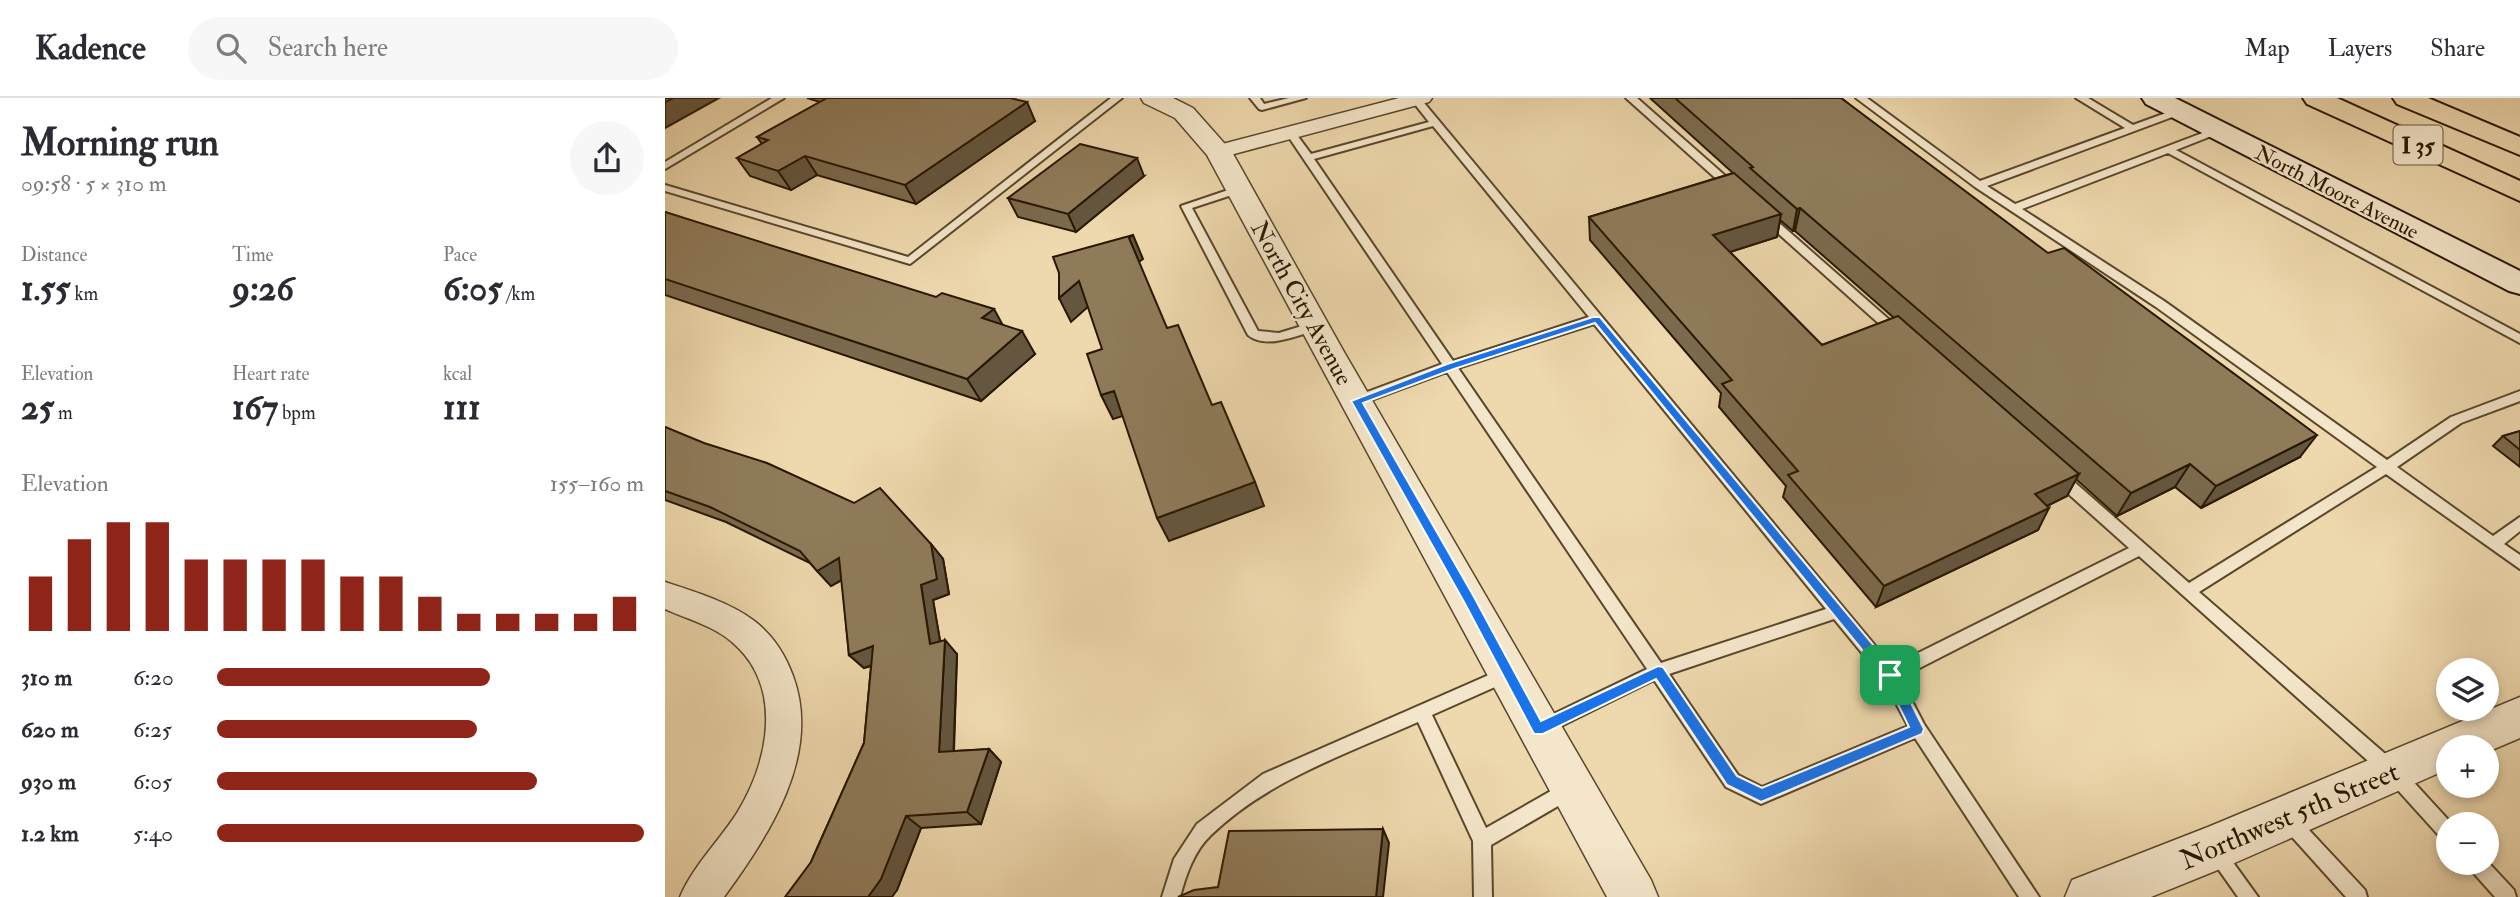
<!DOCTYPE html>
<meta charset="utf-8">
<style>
body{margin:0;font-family:"IM FELL Double Pica",serif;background:#f7f7f7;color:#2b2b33;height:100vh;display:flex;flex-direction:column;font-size:26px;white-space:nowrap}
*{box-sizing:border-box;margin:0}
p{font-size:23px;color:#7c7c81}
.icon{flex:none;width:38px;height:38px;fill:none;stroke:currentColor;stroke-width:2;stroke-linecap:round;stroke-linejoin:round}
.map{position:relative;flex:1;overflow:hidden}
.sheet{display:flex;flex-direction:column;background:#fff;width:665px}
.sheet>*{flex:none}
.buttons{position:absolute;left:1771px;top:560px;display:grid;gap:14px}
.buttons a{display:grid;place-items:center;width:63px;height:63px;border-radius:50%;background:#fff;box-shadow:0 4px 10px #0003;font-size:35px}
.pin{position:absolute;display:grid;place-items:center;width:60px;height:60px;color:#fff;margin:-30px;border-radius:14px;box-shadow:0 4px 10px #0006}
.round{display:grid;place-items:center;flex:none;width:74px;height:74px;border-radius:37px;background:#f7f7f7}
.head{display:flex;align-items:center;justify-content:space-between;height:119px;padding:0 21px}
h1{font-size:38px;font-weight:700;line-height:52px}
.stats{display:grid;grid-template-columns:repeat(3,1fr);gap:10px;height:119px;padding:7px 21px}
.stats div{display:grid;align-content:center}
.stats b{font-size:35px;font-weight:700}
.stats small{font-size:19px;font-weight:400}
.stats p{font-size:19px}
.chart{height:196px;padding:14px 21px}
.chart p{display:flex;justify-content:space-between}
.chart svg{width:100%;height:126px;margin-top:7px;stroke:#8f2418;stroke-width:6}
ul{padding:0 21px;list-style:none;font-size:23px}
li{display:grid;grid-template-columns:112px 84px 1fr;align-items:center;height:52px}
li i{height:18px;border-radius:9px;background:#8f2418}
header{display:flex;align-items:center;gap:42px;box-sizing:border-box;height:98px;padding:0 35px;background:#fff;border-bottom:2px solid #e1e1e2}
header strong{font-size:33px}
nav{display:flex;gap:38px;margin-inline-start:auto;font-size:24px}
.search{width:490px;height:63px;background:#f7f7f7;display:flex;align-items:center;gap:18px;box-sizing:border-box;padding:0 24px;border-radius:38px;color:#7c7c81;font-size:26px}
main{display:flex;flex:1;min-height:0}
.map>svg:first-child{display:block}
</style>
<header>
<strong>Kadence</strong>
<div class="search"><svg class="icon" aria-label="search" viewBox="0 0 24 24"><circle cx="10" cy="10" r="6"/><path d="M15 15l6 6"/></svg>Search here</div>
<nav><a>Map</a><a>Layers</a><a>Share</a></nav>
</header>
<main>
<section class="sheet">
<div class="head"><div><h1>Morning run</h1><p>09:58 · 5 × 310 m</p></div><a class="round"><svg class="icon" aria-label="share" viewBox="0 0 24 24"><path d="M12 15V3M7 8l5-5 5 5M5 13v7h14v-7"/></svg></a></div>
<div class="stats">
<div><p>Distance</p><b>1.55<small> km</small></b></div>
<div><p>Time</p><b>9:26</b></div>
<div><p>Pace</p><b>6:05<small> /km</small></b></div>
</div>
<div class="stats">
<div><p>Elevation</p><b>25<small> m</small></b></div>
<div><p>Heart rate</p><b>167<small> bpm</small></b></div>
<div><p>kcal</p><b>111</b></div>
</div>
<div class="chart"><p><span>Elevation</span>155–160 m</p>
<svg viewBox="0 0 160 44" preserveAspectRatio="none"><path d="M5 44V25M15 44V12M25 44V6M35 44V6M45 44V19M55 44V19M65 44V19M75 44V19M85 44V25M95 44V25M105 44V32M115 44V38M125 44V38M135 44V38M145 44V38M155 44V32"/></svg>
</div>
<ul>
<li><b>310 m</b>6:20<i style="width:64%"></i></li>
<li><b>620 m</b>6:25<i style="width:61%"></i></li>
<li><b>930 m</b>6:05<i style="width:75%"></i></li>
<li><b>1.2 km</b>5:40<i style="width:100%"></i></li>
</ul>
</section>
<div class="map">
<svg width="1855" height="799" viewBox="0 0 1855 799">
<rect width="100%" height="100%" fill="#eed8ad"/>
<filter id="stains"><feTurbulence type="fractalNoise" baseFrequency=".00286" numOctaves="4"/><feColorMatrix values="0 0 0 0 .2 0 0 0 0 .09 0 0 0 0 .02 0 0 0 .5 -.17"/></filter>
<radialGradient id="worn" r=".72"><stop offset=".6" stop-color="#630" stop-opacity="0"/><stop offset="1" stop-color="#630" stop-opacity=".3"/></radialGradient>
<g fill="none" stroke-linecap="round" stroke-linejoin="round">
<g stroke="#5a472b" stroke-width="4">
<g id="service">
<path d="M107,0H119L0,71V64Z"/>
<path d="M446,0H457L245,166L0,93V87L243,159Z"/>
<path d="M585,0H595L599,6L624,0H641L597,12L594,11Z"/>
<path d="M745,0H755L1227,568L1464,450L1389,383L1387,379L1389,375H1399L1524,485L1712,369L1491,209L1310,89L1191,0H1202L1315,83L1460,30L1411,0H1423L1468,27L1512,11H1518V15L1322,88L1350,106L1548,31H1554V35L1511,52L1855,236V245L1503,55L1357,111L1499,203L1722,362L1786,319L1855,293V303L1796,325L1732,369L1828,438L1855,419V433L1839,446L1855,457V471L1721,376L1534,494L1733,667L1787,726H1783V744L1777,741L1721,679L1474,458L1235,580L1259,626L1374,799H1354L1250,640L1096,706L1061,689L989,582L884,634L878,637L872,634L870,629L872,624L982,571L782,274L696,306H686L685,303L686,300L777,266L621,35L629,33L646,56L764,24ZM768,28L924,219L788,263L649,61ZM929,226L1161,511L996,565L793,270ZM1169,521L1219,582L1243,628L1097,689L1073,677L1004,576Z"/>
<path d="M961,0H972L1074,90V94H1066Z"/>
<path d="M575,88L579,89V93L527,110L593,233L614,235L650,224L654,225L656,228L654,231C634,237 601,252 583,237L516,108Z"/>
<path d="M1101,116L1105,117L1237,233L1239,236L1237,239H1229L1097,121L1096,119Z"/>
<path d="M842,569L848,571L850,576L848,581L767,617L821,730L900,685L906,683L912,685L915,691L912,697L826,747L827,799H809L808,743L753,624C681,656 603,682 546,737C529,753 521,777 515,799H497L509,761L532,726L598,676Z"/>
<path d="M1624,714L1630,717L1700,792L1702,799H1681L1618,729L1615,723L1618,717Z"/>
<path d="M1551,746L1557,749L1593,799H1573L1542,755L1545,749Z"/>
<path d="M1822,763L1849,792L1851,799H1830L1805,771L1802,765Z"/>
</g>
</g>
<g stroke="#5a472b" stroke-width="3">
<g id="minor">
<path d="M734,0H767L764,4L554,60L546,59L543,54L546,49Z"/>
<path d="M0,484C28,493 64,504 88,522C107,536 120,556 128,578C157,657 104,737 59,799H15C28,768 54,743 72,715C104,663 119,588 67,544C49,528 22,521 0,511Z"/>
</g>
</g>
<g stroke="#5a472b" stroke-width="3">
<g id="tertiary">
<path d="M476,0H508L528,10L567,54L679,254L986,782L993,799H942L542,57L510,20L479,5Z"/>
<path d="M1855,599V640L1822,654V649H1783V671L1565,767L1486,799H1400L1407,782L1543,729Z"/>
</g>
</g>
<g stroke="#281700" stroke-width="4">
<path id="secondary" d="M1477,0H1510L1855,173V196L1844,193L1481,6Z"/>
</g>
<g stroke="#281700" stroke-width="4">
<g id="motorway">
<path d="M1638,0H1672L1855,83V103L1642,6Z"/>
<path d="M1728,0H1763L1855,39V57L1732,6Z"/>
</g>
</g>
<use href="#service" fill="#f4e6ca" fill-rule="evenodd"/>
<use href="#minor" fill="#f4e6ca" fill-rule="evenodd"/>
<use href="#tertiary" fill="#f4e6ca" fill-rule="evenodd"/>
<use href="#secondary" fill="#f4e6ca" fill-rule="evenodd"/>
<use href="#motorway" fill="#eed8ad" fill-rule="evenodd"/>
</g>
<g fill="#7b6a4d" stroke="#281700" stroke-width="2" fill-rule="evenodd">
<path d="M142,0H347L370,23L251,106L152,77L126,92L85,78L72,60L97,46L92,39L155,4Z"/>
<path d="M985,0H1176L1635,359L1536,410L1510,389L1452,418L1411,381L1402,398L1382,408L1373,432L1211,509L1118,399L1121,388L1054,309L1056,295L925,142L924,119L1068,75ZM1115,122L1128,133H1130L1229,220L1157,247L1065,154L1112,139Z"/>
<path d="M479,78L411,134L353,119L343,100Z"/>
<path d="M0,114L338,227L370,256L316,303L0,197Z"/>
<path d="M0,329L266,446L278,461L284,496L268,502L275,543L292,556L289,653L324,651L336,664L316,726L256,730L232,792L146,764L199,645L206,568L199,570L184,557L177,482L166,488L145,465L61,424L0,402Z"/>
<path d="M1855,333V369L1828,348L1838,338Z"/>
</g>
<g fill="#64563f" stroke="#281700" stroke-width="2">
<path d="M8,0H54L0,30V4Z"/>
<path d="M362,4L370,23L251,106L240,87Z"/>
<path d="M140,58L152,77L126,92L113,73Z"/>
<path d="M472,60L479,78L411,134L403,116Z"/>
<path d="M1135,110L1130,133H1128L1132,111Z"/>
<path d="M1116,116L1112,139L1046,160L1048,137Z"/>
<path d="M468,137L478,161L474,164L464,140Z"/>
<path d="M414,183L425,207L406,224L394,200Z"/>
<path d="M329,211L341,233L317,220Z"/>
<path d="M357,233L370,256L316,303L302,281Z"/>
<path d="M449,293L461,317L448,321L436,297Z"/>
<path d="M1652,337L1635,359L1536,410L1551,388Z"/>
<path d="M1525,366L1510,389L1452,418L1466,395Z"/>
<path d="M1414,376L1402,398L1359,419L1370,396Z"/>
<path d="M590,384L599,408L504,443L492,420Z"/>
<path d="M1384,410L1373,432L1211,509L1219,488Z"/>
<path d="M266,446L278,461L284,496L268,502L278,560L265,546L256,487Z"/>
<path d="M174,460L188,475L166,488L152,473Z"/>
<path d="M280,542L292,556L288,667L274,654Z"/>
<path d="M208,548L222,562L199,570L184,557Z"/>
<path d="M324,651L336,664L316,726L302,714Z"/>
<path d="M241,718L256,730L232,792L227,799H203Z"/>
<path d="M718,731L724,745L718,799H711Z"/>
</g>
<g fill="#8f7b5a" stroke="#281700" stroke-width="2">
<path d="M0,0H8L0,4Z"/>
<path d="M162,0H345L362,4L240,87L140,58L113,73L72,60L103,42L92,39Z"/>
<path d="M1010,0H1176L1383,155L1399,150L1652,337L1551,388L1525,366L1466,395L1135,110L1132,111L1085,70L1088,69Z"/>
<path d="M415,46L472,60L403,116L343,100Z"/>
<path d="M1069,75L1116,116L1048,137L1157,247L1233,218L1414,376L1370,396L1384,410L1219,488L1123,377L1133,373L1057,286L1067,282L924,119Z"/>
<path d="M0,114L271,199L277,195L329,211L317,220L357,233L302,281L0,181Z"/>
<path d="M468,137L464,140L502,230L513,227L547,307L556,304L590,384L492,420L449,293L436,297L422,256L437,251L414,183L394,200V175L388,159Z"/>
<path d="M0,329L39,345L102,365L189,405L215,390L266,446L272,481L256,487L265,546L280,542L274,654L324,651L302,714L241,718L216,781L203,799H120L146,764L199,645L208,548L184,557L174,460L152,473L135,453L45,409L0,393Z"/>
<path d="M1855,333V352L1838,338Z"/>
<path d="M718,731L711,799H513L529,792L553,789L564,733Z"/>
</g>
<path fill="#1a73e8" stroke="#fff" stroke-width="2" fill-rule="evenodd" d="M928,219H935L1230,573L1259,631L1257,636L1096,704L1062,687L991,581L878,636H869L799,504L686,303L782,266ZM930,225L1221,581L1244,629L1097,690L1072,678L998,569L993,568L876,623L808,497L698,305L789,271Z"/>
<g text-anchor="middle" stroke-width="5" stroke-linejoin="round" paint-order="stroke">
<g font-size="21" fill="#281700" stroke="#f4e6ca">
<text transform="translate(1672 94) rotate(27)" y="7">North Moore Avenue</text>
</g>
<rect fill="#f4e6ca" stroke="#65553d" stroke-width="2" x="1728.5" y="27.5" width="49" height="39" rx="5"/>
<g font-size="23" font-weight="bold" fill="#281700">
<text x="1753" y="55">I 35</text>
</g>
<g font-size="24" fill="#281700" stroke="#f4e6ca">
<text transform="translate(637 205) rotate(61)" y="8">North City Avenue</text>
</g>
<g font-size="28" fill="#281700" stroke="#f4e6ca">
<text transform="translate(1624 717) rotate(-23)" y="10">Northwest 5th Street</text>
</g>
</g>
<rect width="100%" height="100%" filter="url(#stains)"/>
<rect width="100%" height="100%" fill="url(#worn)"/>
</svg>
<div class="buttons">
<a><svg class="icon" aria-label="layers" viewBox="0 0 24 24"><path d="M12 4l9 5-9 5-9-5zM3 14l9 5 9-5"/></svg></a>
<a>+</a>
<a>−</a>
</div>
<div class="pin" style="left:1225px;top:577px;background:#1e9e55"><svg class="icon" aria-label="arrive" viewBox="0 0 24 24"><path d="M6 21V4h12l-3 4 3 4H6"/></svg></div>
</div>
</main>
